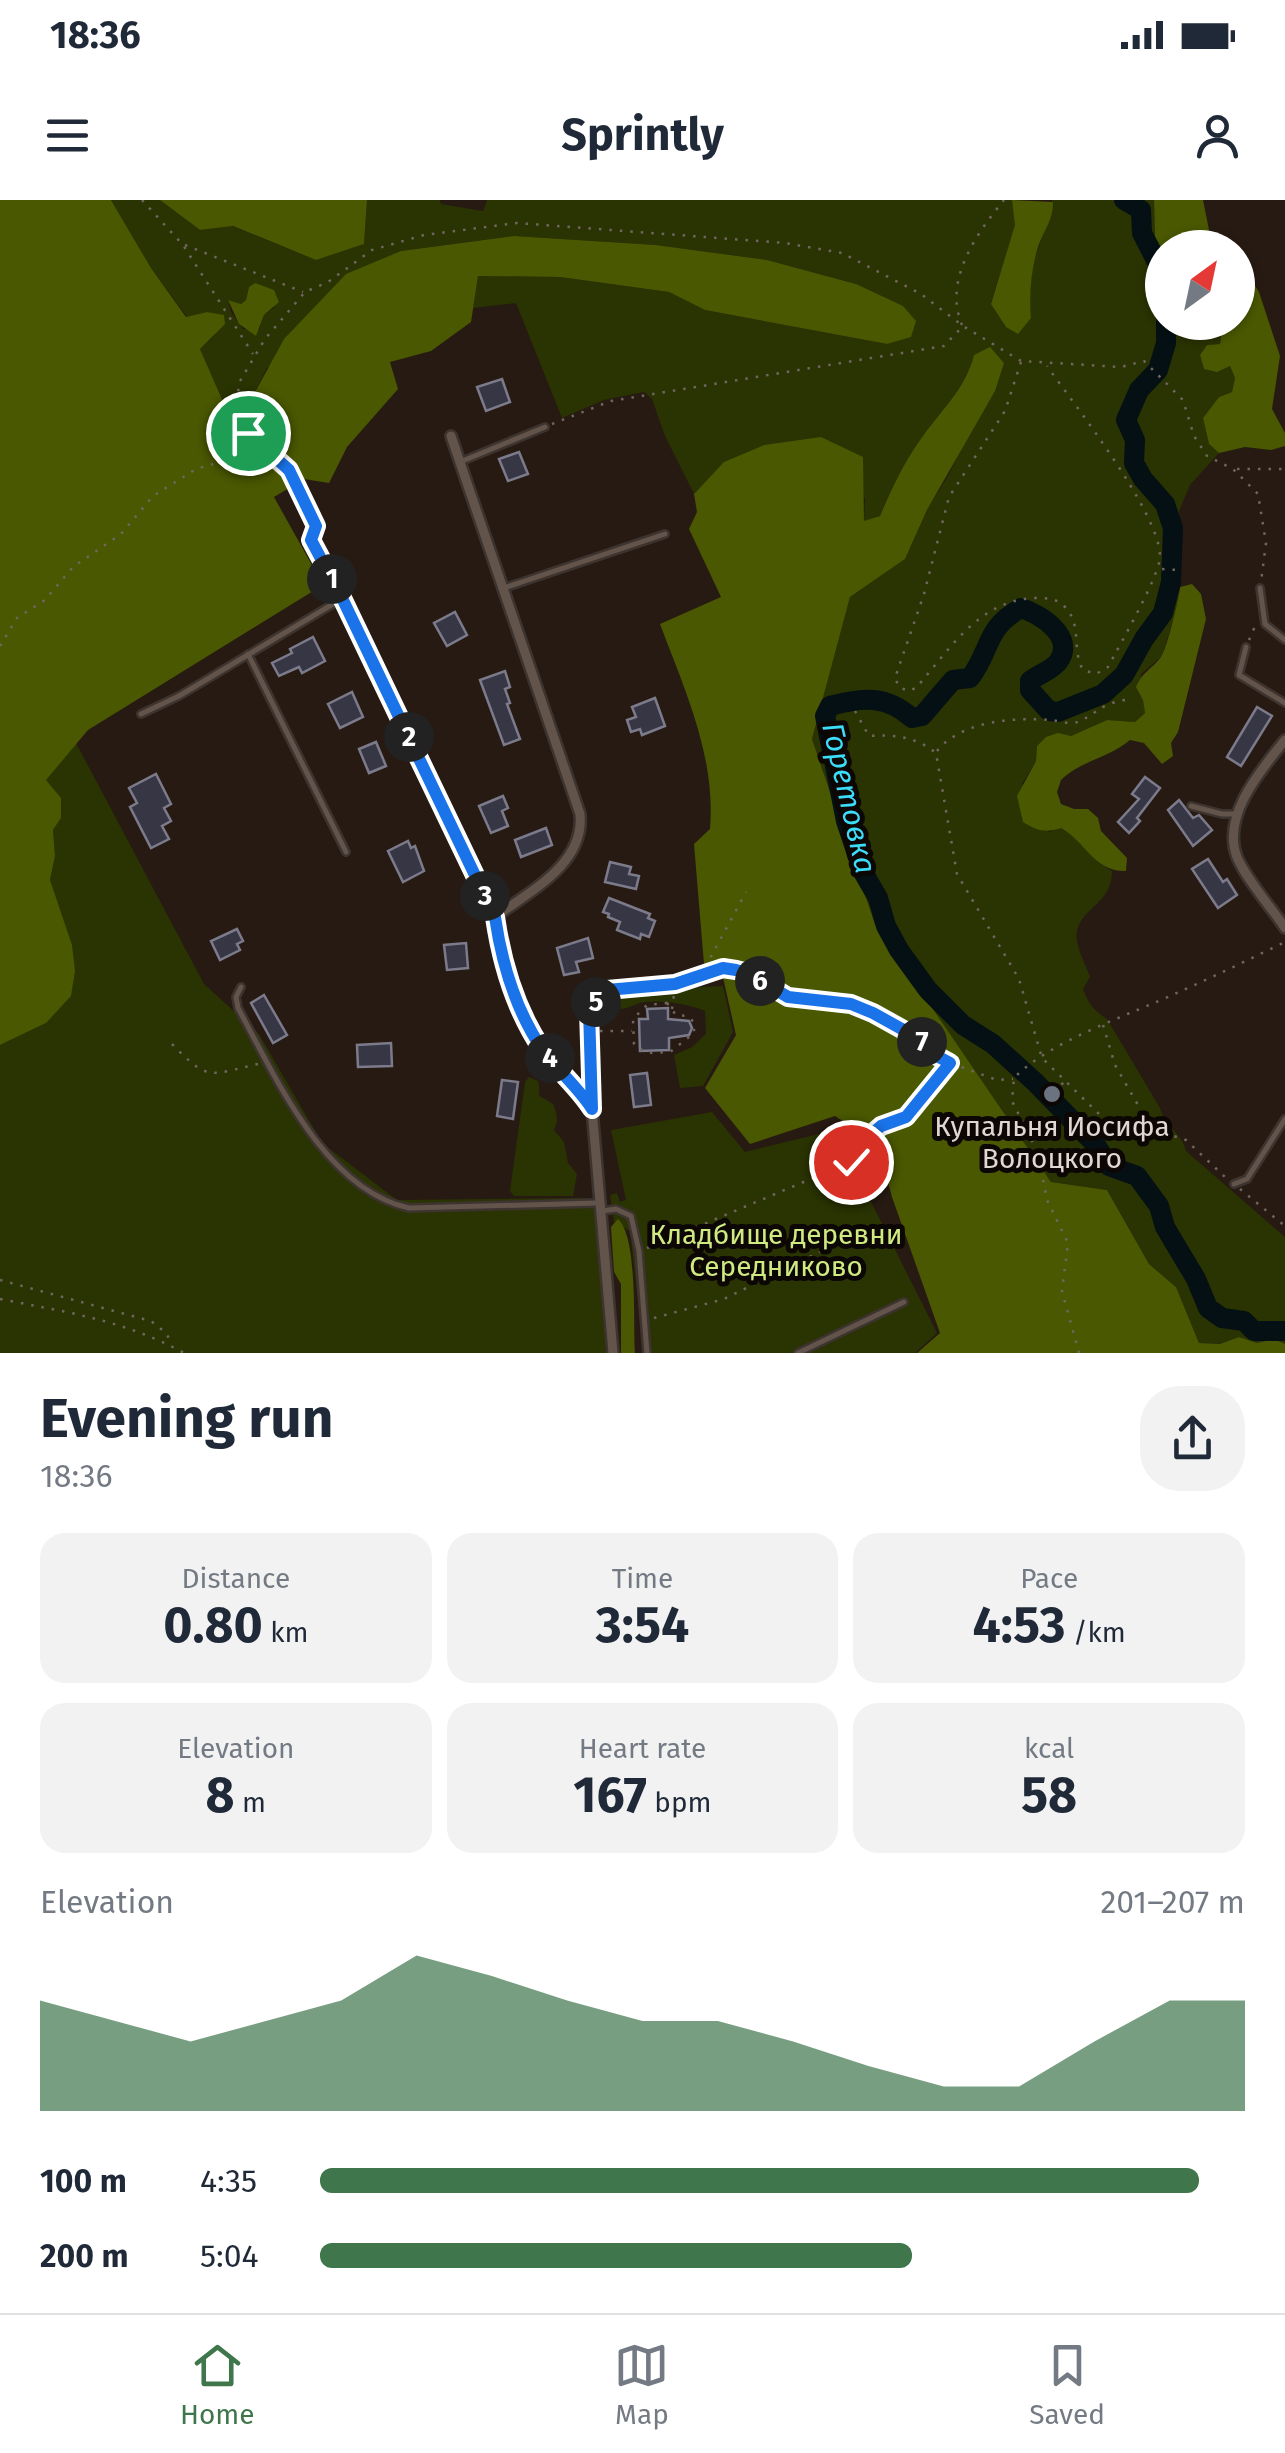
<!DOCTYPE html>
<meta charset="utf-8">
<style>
body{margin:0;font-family:"Fira Sans",sans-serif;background:#f2f2f3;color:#1f2937;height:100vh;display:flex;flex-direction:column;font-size:38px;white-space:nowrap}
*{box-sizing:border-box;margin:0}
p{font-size:32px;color:#747a83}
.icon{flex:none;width:55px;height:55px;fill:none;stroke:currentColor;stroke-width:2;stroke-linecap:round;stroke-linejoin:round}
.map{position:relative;height:1153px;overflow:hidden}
.side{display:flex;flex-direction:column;background:#fff;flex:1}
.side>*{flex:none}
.needle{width:65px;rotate:33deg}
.fabs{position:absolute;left:1145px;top:30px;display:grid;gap:20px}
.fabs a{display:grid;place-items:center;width:110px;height:110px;border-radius:50%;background:#fff;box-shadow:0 2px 8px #0004;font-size:50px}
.pin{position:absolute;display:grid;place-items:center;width:85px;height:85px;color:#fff;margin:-42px;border:5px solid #fff;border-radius:50%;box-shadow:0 2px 10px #0007}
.km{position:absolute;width:50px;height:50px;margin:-25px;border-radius:50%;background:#222;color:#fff;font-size:28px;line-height:50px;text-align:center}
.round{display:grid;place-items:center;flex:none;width:105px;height:105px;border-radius:40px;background:#f2f2f3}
.head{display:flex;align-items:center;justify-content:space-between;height:170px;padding:0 40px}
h1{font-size:55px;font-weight:700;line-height:75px}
.figures{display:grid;grid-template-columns:repeat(3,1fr);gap:15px;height:170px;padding:10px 40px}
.figures div{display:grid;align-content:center;border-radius:25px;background:#f2f2f3;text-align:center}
.figures b{font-size:50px;font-weight:700}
.figures small{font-size:28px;font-weight:400}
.figures p{font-size:28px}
.chart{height:280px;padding:20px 40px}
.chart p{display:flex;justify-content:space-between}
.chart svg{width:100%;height:180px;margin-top:10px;fill:#3f764c;opacity:.7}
ul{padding:0 40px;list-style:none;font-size:32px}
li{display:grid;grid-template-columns:160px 120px 1fr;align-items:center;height:75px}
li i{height:25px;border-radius:12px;background:#3f764c}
.status{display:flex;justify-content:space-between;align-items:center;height:70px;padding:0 50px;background:#fff;direction:ltr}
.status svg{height:28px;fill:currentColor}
header{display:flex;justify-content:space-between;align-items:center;height:130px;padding:0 40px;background:#fff;font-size:45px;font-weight:700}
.tab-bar{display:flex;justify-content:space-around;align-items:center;height:140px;border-top:2px solid #e0e1e3;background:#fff;font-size:28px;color:#747a83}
.tab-bar a{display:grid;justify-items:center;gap:5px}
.tab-bar .current{color:#3f764c}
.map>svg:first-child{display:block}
</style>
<div class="status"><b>18:36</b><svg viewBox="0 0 49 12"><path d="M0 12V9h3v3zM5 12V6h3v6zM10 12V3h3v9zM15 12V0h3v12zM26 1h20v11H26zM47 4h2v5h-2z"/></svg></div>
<header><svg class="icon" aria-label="menu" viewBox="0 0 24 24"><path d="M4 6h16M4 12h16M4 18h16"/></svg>Sprintly<svg class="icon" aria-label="person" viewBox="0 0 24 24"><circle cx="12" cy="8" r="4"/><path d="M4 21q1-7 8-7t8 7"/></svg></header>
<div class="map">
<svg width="1285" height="1153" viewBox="0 0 1285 1153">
<rect width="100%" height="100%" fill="#271a12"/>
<g fill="#2a3302" fill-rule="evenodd">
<path d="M111,0H160L200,30L232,26L316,60L364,44L367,0H440L441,4L483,11L487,0H1012L1016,25L991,103L1006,127L1031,118C1029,94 1030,69 1039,46C1044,30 1052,18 1052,0H1154L1155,37L1162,49V122L1218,123L1222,131L1220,144L1207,145L1200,155L1204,169L1230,166L1235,178L1232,192L1219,197L1203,218L1209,244L1219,253L1190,285L1179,311V402L1162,456L1141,474L1145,513L1135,522L1107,520L1071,536L1058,534L1037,546L1036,561L1022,584L1049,632L1061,627C1082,640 1091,659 1112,671C1112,704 1082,707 1077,731C1074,744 1086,765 1090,777L1083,789C1088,803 1094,811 1107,819L1160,908C1165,927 1182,933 1186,951L1285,1037V1144L1274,1139L1257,1143L1239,1137L1220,1144L1199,1143L1176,1087L1149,1064L1107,990L1051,982L875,724L812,539L850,397L905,359L927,310L949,274L970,231L974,155C965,189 940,212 920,240C904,263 891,289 880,316L864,322L865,298L764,245L725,262L694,294L665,236L652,199L644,192L604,200L562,218L516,103L473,108L478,76L560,77L669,92L705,110L887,144L856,84L767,60L656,45L514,36L401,51L267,168L254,194L231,221L200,149L215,135L207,112L187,117L151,68ZM249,87L275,107L264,115L259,130L243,129L231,112L228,100L241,104L246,100Z"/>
<path d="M76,543L204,784L259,834L322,943L397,1000L586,998L595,1010L606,1153H0V845L46,823L50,681L55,656L53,630L61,618L45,580Z"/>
<path d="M723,786L733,832L703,886L680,888L674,855L692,847L706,834L705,811C690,804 653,798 637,804C631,806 626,809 620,809L621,791Z"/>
<path d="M529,877L538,881C543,902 531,890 553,904C557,914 559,921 554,930L564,942L568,963L577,974L573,996H514L510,991L525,882Z"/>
<path d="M712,912L745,952L835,930L937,1133L915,1153H644L630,1031L614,1022L610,995L617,993L620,1002L626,1000L611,930Z"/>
</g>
<g fill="#495801">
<path d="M0,0H111L151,68L186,117L207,112L224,115L225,124L200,149L231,220L254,194L284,139L346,74L401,51L514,36L656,45L767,60L856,84L903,106L916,121L911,137L887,144L705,110L669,92L560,77L478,76L471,122L431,151L390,162L398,189L347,247L329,283L304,279L274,297L323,385L88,530L46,580L61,598V618L53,630L55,656L50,680L72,745L75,771L71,796L46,823L0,845Z"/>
<path d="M160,0H367L364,44L316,60L233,26L200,30Z"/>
<path d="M1012,0L1053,2C1053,21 1044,30 1038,47C1031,70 1029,94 1031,118L1018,134L1006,127L991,104L1015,25Z"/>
<path d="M1154,0H1203L1210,35L1222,47L1162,49L1155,37Z"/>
<path d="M1238,58L1259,92L1280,156L1272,209L1285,233V246L1271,250L1245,247L1219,253L1209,244L1203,218L1219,197L1232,192L1235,178L1230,166L1217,172L1204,169L1200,155L1207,145L1220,144L1222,131L1218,123L1238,122Z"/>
<path d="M255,83L274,90L279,102L264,115L256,136L239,124L228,100L241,104L246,100L249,87Z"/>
<path d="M990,147L1004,163L995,191L927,310L905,359L850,397L812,539L875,724L1051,982L1107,990L1149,1064L1176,1087L1199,1143L1220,1144L1239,1137L1257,1143L1274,1139L1285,1144V1153H917L940,1133L892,997L877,943L835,916L750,944L705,888L736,835L722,773L704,764L694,644L710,629C716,556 685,491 660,424L721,397L689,329L697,312L694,294L724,262L764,245L821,237L863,257L864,321L880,316C891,290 903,264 920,240C940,211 965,190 974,155Z"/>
<path d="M1192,384L1201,394L1206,419L1178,532L1171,543L1173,556L1162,564L1144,543L1130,540C1109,558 1082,560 1061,580L1057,592L1061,604L1074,609H1088L1098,618L1101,631L1127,658L1126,671C1094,672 1086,642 1061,628C1046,633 1037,631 1023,622L1017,596L1036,561L1037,546L1046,537L1058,533L1071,536L1107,520L1135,522L1145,513L1143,500L1136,487C1142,472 1152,469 1161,457C1167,448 1179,399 1180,387Z"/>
<path d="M618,1019C638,1037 633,1124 635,1153H621V1084L614,1072L611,1027Z"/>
</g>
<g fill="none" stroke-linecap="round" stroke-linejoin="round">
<g stroke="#041013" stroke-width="20">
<path d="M1124,0L1141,10L1142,33L1162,72"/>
<path d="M1166,122V143L1158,170L1139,190L1126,220L1135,240L1134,263L1143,279L1165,304L1173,328L1171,382L1163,413L1144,439L1124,475L1103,494L1058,512L1049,511L1030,490V481C1039,474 1052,470 1058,462C1077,437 1040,414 1021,408C984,429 992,449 970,478L953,480L922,516L912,518C886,495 863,497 830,506L825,516L846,621L863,672L878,698L886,726L899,750L928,790L963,825L993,844L1036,883L1096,945L1109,966L1137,976L1159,1006L1165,1027L1196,1079L1208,1108L1222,1118L1244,1121L1254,1131H1285"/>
</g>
</g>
<g fill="#373644" stroke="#7c7b8c" stroke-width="2.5">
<path d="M502,179L510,202L486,211L477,187Z"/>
<path d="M519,252L528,274L508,281L499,259Z"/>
<path d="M455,412L467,435L447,446L434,423Z"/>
<path d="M313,437L325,461L302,473L299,467L279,476L272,463L292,453L290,449Z"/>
<path d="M505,471L510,487L505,489L510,503L507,504L520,539L504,545L480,480Z"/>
<path d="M352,492L363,517L340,528L328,504Z"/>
<path d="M655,498L665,526L642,535L640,529L631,532L627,520L636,517L632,507Z"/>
<path d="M1257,507L1272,516L1241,566L1227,557Z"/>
<path d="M376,542L386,566L369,573L359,549Z"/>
<path d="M156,574L171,604L164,608L171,621L162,626L169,639L151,648L130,607L137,603L129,588Z"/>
<path d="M1145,577L1160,588L1137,618L1140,621L1129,633L1118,622L1139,599L1132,594Z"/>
<path d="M503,596L508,608L502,611L508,626L491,633L479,606Z"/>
<path d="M1179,600L1193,618L1199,615L1212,630L1193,646L1168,610Z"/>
<path d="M546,628L552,645L521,657L515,640Z"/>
<path d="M408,641L411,648L415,646L424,671L403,682L388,651Z"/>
<path d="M1208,659L1223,682L1227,679L1237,695L1218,708L1192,669Z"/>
<path d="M610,662L631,667L629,674L639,676L636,689L605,682Z"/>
<path d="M609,698L650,714L648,718L655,721L649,737L641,734L640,739L617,730L620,722L608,717L609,714L603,712Z"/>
<path d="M237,729L243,741L237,744L240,750L220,760L211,741Z"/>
<path d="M588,738L593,758L576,762L579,772L564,775L557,748Z"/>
<path d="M466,743L468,768L447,770L444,745Z"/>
<path d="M264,795L287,835L273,843L251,803Z"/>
<path d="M668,808V819L689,821L692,828L689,835L669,838V850L640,851L639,819H648L647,809Z"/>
<path d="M391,843L392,866L358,867L357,845Z"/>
<path d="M647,873L651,905L634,907L630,875Z"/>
<path d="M502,880L518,882L513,919L497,916Z"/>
</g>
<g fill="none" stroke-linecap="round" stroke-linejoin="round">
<g stroke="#3d332f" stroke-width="10">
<g id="service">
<path d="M460,262L545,227"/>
<path d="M311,340L343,398L495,717"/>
<path d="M504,388L665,334"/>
<path d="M1260,388L1265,424L1285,440"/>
<path d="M1246,447L1239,475L1285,503"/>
<path d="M248,454L346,652"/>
<path d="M141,514L179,496L343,398"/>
<path d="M1191,606L1222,614H1236"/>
<path d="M241,787L236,797L238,808C276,878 325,990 409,1008L598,1003"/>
<path d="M589,810L592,906"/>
<path d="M1234,984L1247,979L1285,919"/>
<path d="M602,1011L616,1009L631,1016L639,1051L647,1153"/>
<path d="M798,1153L904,1102"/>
</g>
</g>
<g stroke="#3d332f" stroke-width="14">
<g id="minor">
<path d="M451,236L580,614C585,664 530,691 495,717L505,771L519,808L544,851L592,909L613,1153"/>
<path d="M1285,540C1261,570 1221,616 1237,657C1246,679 1271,707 1285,728"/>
</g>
</g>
<g stroke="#71665f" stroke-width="2.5" stroke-dasharray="2.5 8" stroke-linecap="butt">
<path d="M142,0L183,45L253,154"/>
<path d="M185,45L303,92"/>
<path d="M962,125C943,80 977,33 1004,0"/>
<path d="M1021,162L1005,211L949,297L924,394L895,478L899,487L908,491L916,488C950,449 979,400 1035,398C1046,398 1056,398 1064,406C1083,424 1071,449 1083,470L1096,474L1108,467C1119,446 1159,377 1160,357C1161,314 1073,203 1047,166"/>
<path d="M552,224L611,201L944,146L962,127"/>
<path d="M1237,269H1285"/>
<path d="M314,331L316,326L289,270L248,233L235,208L240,181L265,139L305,92L328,82L372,50L424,35L517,23L785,43L842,53L921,94L963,126L1021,161L1121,167L1144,161L1183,200L1194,236L1207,256L1233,269L1258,294L1266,343L1261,382"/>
<path d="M1162,369L1177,370"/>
<path d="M1249,440L1256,424"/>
<path d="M0,446L17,418L45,400L73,367L121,334L153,296L196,269L230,259L247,234"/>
<path d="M855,511L869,536C895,534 916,537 936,553L957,674L1019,779L1042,858L1099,914L1119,928L1130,931L1152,929L1186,940L1226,978"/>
<path d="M937,551C961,521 1014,517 1050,520C1057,520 1067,524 1074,523C1091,519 1100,503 1125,500"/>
<path d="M701,775L723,768L736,770L747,773L789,797L851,805L908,832L949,862"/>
<path d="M667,803L676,815L687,816L694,822V833L670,852L646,853L634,844L633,819L647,805Z"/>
<path d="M593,805L607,790L675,784L701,775L746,692"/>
<path d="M672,809L675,787"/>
<path d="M1103,825L1115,865L1150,926"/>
<path d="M600,831H632"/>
<path d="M172,844C209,882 208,875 258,864"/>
<path d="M1054,892L1064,882"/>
<path d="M1240,989L1285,1026"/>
<path d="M647,1048L851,962L857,947L881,926L906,917L950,863L997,880L1013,879"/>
<path d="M0,1080L151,1121L166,1133L172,1144"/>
<path d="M0,1099C66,1112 124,1120 184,1153"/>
<path d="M654,1118L724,1099L828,1048"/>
<path d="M1079,1153L1062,1091L1068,1043L1047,1000L1038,953L1012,901L1014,878C1051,840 1130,815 1179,792C1215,776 1250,759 1285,742"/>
</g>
<use href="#service" stroke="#62544a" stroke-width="5"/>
<use href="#minor" stroke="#62544a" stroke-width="9"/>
</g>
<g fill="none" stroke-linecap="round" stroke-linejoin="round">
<g stroke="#fff" stroke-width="20">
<path id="route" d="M248,233L289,270L316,326L311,340L342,398L495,717C502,765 515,809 542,849C557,870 578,887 592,909L589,810L607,790L675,784L723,768L736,770L748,773L788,797L851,804L873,813L918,838L935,855L950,863L906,917L881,926L857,947L851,962"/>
</g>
<use href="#route" stroke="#1a73e8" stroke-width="12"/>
</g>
<circle fill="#6b7280" stroke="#0c0704" stroke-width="4" cx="1052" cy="894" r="10"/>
<g text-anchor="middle" stroke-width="10" stroke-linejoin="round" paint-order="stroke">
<g font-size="28" fill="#e0d7d2" stroke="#0c0704">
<text x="1052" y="936">Купальня Иосифа<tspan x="1052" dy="32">Волоцкого</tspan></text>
</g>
<g font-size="28" fill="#d0ea82" stroke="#0c0704">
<text x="776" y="1044">Кладбище деревни<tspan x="776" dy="32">Середниково</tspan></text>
</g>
<g font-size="30" font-style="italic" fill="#3bddfa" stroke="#0c0704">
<text transform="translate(849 598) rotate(77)" y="10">Горетовка</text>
</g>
</g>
</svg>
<div class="fabs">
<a><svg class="needle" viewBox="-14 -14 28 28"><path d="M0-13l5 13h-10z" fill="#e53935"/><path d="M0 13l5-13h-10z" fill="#747a83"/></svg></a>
</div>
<div class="pin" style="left:248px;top:233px;background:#1e9e55"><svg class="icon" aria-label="arrive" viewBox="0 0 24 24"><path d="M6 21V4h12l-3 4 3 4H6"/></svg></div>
<div class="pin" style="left:851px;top:962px;background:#d93025"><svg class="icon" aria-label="check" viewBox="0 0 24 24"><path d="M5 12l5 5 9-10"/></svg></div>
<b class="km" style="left:332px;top:379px">1</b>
<b class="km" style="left:409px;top:537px">2</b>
<b class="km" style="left:485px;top:696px">3</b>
<b class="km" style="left:550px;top:858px">4</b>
<b class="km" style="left:596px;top:802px">5</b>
<b class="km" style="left:760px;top:781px">6</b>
<b class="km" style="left:922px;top:842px">7</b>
</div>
<section class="side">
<div class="head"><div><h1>Evening run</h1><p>18:36</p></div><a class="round"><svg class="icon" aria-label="share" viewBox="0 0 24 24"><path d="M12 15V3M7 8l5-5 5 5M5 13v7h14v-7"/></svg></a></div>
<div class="figures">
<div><p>Distance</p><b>0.80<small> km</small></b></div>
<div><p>Time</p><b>3:54</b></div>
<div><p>Pace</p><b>4:53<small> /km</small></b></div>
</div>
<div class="figures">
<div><p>Elevation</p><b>8<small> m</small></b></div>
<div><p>Heart rate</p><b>167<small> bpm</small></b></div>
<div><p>kcal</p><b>58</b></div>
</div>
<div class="chart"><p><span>Elevation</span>201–207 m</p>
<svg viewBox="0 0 160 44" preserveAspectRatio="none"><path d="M0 44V17L10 22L20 27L30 22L40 17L50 6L60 11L70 17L80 22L90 22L100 27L110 33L120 38L130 38L140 27L150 17L160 17V44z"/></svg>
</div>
<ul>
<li><b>100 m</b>4:35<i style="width:95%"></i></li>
<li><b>200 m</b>5:04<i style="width:64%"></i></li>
</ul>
</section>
<nav class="tab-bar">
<a class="current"><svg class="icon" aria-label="home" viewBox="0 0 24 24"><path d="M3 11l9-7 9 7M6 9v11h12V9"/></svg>Home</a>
<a><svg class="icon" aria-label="map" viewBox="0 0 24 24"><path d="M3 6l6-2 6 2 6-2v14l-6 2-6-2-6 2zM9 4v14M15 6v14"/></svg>Map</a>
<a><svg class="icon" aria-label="saved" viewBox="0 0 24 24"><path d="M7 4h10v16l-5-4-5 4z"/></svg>Saved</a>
</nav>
